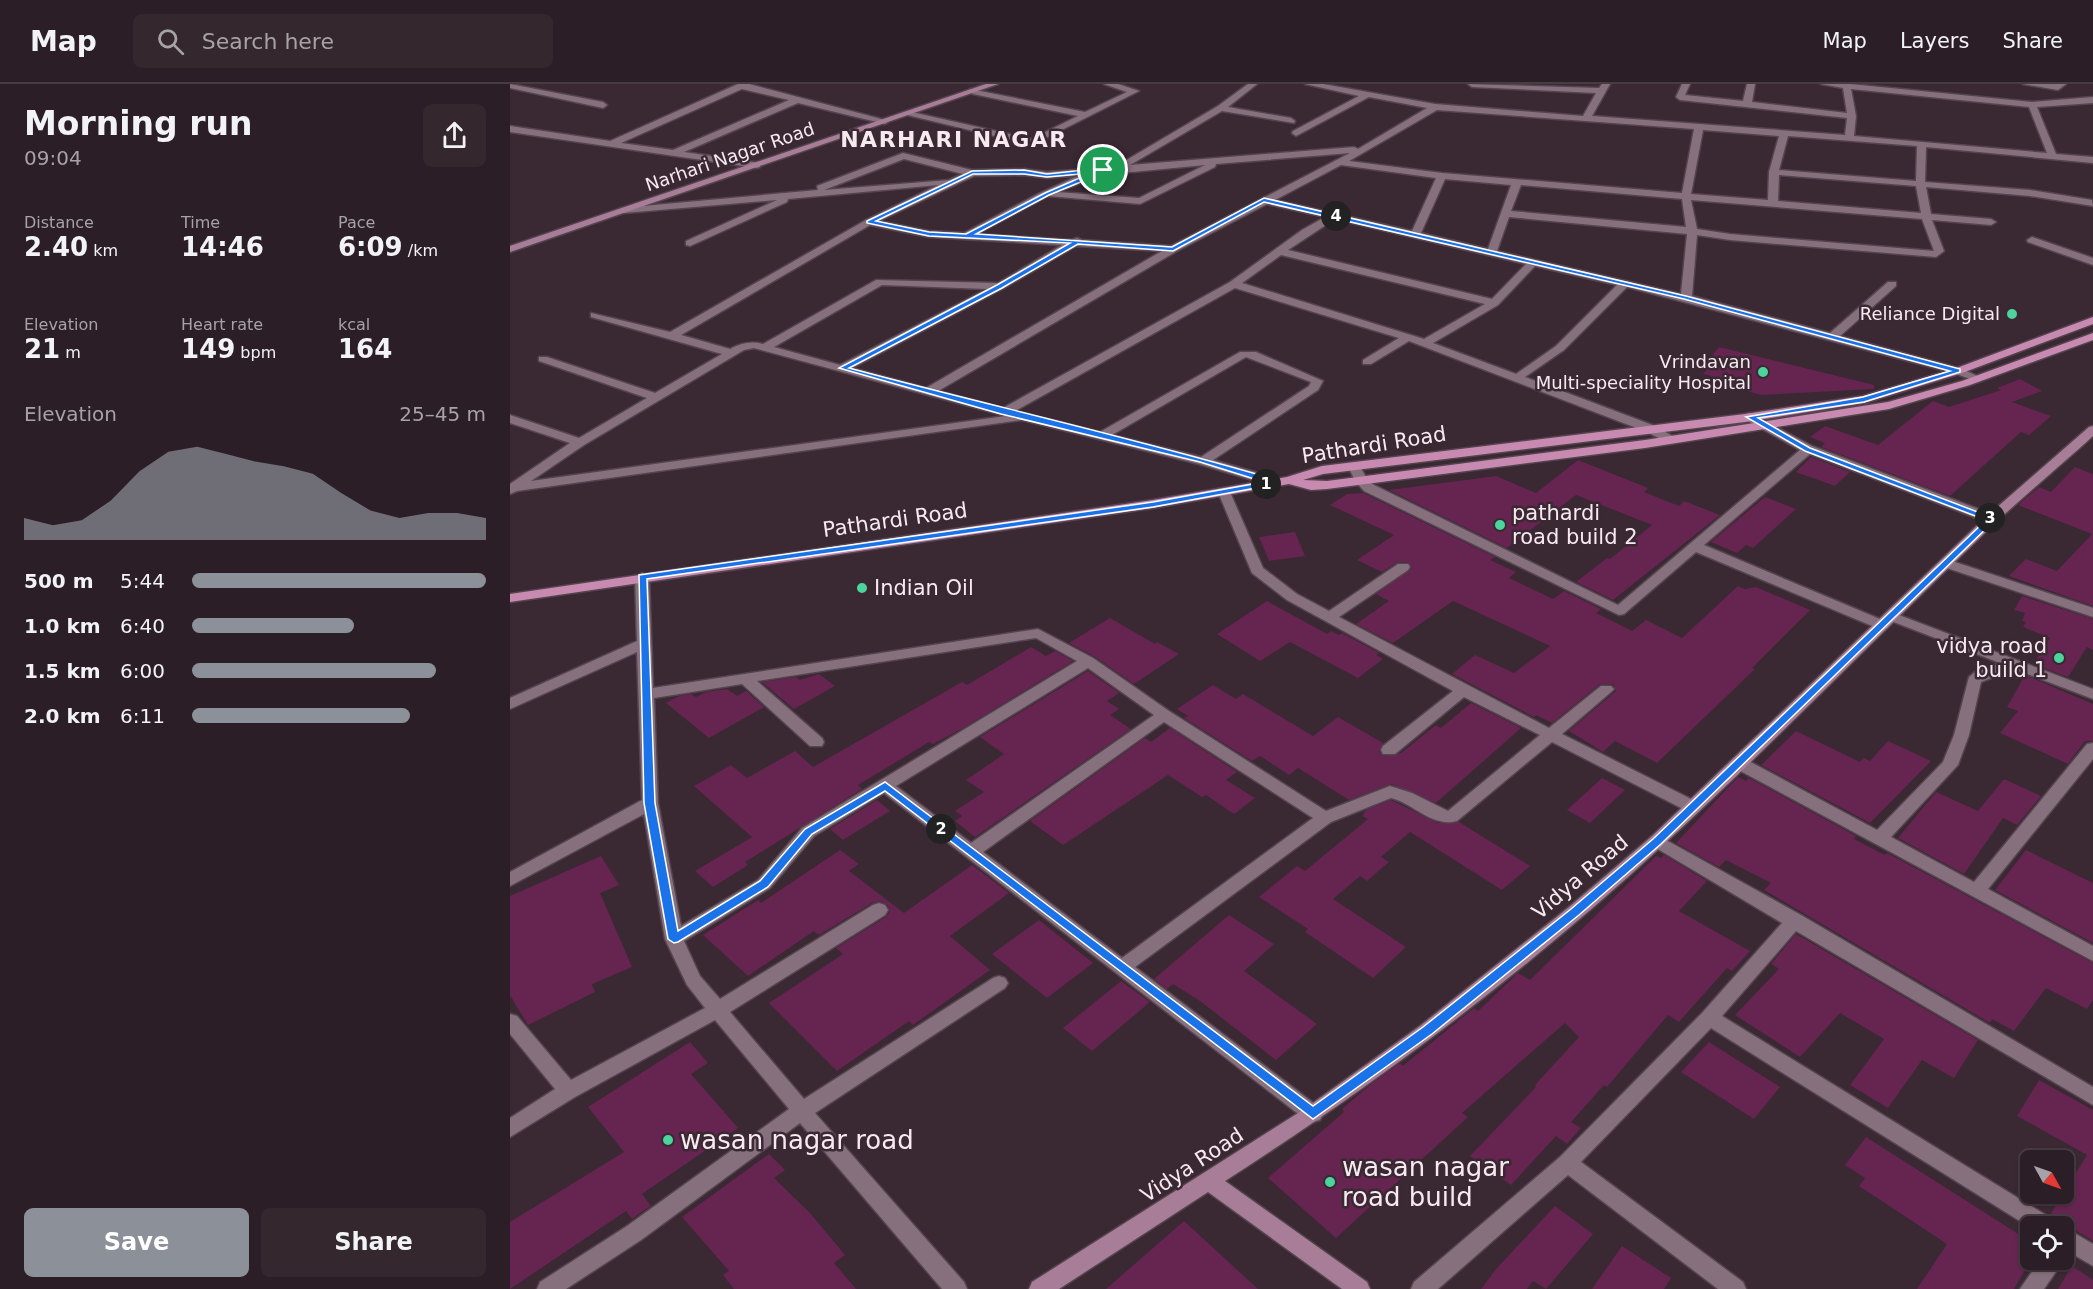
<!DOCTYPE html>
<meta charset="utf-8">
<style>
body{margin:0;font-family:"DejaVu Sans",sans-serif;background:#34272e;color:#f1f3f6;height:100vh;display:flex;flex-direction:column;font-size:22px;white-space:nowrap}
*{box-sizing:border-box;margin:0}
p{font-size:20px;color:#a6a2a7}
.icon{flex:none;width:33px;height:33px;fill:none;stroke:currentColor;stroke-width:2;stroke-linecap:round;stroke-linejoin:round}
.map{position:relative;flex:1;overflow:hidden}
.side{display:flex;flex-direction:column;background:#2c1e26;width:510px}
.side>*{flex:none}
.needle{width:39px;rotate:130deg}
.controls{position:absolute;left:1510px;top:1066px;display:grid;gap:12px}
.controls a{display:grid;place-items:center;width:54px;height:54px;border-radius:9px;background:#2c1e26;box-shadow:0 2px 4px #0004,0 0 0 2px #483c43;font-size:30px}
.pin{position:absolute;display:grid;place-items:center;width:51px;height:51px;color:#fff;margin:-26px;border:3px solid #fff;border-radius:50%;box-shadow:0 2px 6px #0007}
.km{position:absolute;width:30px;height:30px;margin:-15px;border-radius:50%;background:#222;color:#fff;font-size:16px;line-height:30px;text-align:center}
.round{display:grid;place-items:center;flex:none;width:63px;height:63px;border-radius:9px;background:#34272e}
.overview{display:flex;align-items:center;justify-content:space-between;height:102px;padding:0 24px}
h1{font-size:33px;font-weight:700;line-height:45px}
.metrics{display:grid;grid-template-columns:repeat(3,1fr);gap:9px;height:102px;padding:6px 24px}
.metrics div{display:grid;align-content:center}
.metrics b{font-size:26px;font-weight:700}
.metrics small{font-size:16px;font-weight:400}
.metrics p{font-size:16px}
.chart{height:168px;padding:12px 24px}
.chart p{display:flex;justify-content:space-between}
.chart svg{width:100%;height:108px;margin-top:6px;fill:#8c9099;opacity:.7}
.action{display:flex;gap:12px;margin-top:auto;padding:12px 24px}
.action a{flex:1;height:69px;border-radius:9px;background:#8c9099;color:#fff;font-size:24px;font-weight:700;line-height:69px;text-align:center}
.action a+a{background:#34272e;color:#f1f3f6}
ul{padding:0 24px;list-style:none;font-size:20px}
li{display:grid;grid-template-columns:96px 72px 1fr;align-items:center;height:45px}
li i{height:15px;border-radius:8px;background:#8c9099}
header{display:flex;align-items:center;gap:36px;box-sizing:border-box;height:84px;padding:0 30px;background:#2c1e26;border-bottom:2px solid #483c43}
header strong{font-size:28px}
nav{display:flex;gap:33px;margin-inline-start:auto;font-size:21px}
.search{width:420px;height:54px;background:#34272e;display:flex;align-items:center;gap:15px;box-sizing:border-box;padding:0 21px;border-radius:9px;color:#a6a2a7;font-size:22px}
main{display:flex;flex:1;min-height:0}
.map>svg:first-child{display:block}
</style>
<header>
<strong>Map</strong>
<div class="search"><svg class="icon" aria-label="search" viewBox="0 0 24 24"><circle cx="10" cy="10" r="6"/><path d="M15 15l6 6"/></svg>Search here</div>
<nav><a>Map</a><a>Layers</a><a>Share</a></nav>
</header>
<main>
<section class="side">
<div class="overview"><div><h1>Morning run</h1><p>09:04</p></div><a class="round"><svg class="icon" aria-label="share" viewBox="0 0 24 24"><path d="M12 15V3M7 8l5-5 5 5M5 13v7h14v-7"/></svg></a></div>
<div class="metrics">
<div><p>Distance</p><b>2.40<small> km</small></b></div>
<div><p>Time</p><b>14:46</b></div>
<div><p>Pace</p><b>6:09<small> /km</small></b></div>
</div>
<div class="metrics">
<div><p>Elevation</p><b>21<small> m</small></b></div>
<div><p>Heart rate</p><b>149<small> bpm</small></b></div>
<div><p>kcal</p><b>164</b></div>
</div>
<div class="chart"><p><span>Elevation</span>25–45 m</p>
<svg viewBox="0 0 160 44" preserveAspectRatio="none"><path d="M0 44V35L10 38L20 36L30 28L40 16L50 8L60 6L70 9L80 12L90 14L100 17L110 25L120 32L130 35L140 33L150 33L160 35V44z"/></svg>
</div>
<ul>
<li><b>500 m</b>5:44<i style="width:100%"></i></li>
<li><b>1.0 km</b>6:40<i style="width:55%"></i></li>
<li><b>1.5 km</b>6:00<i style="width:83%"></i></li>
<li><b>2.0 km</b>6:11<i style="width:74%"></i></li>
</ul>
<div class="action"><a>Save</a><a>Share</a></div>
</section>
<div class="map">
<svg width="1583" height="1205" viewBox="0 0 1583 1205">
<rect width="100%" height="100%" fill="#3a2833"/>
<g fill="#662450">
<path d="M1209,263L1364,301V305L1251,311L1198,296L1202,292L1193,290L1200,282L1194,281Z"/>
<path d="M1510,295L1532,307L1502,318L1541,332L1519,351L1511,348L1440,412L1311,363L1315,359L1300,353L1315,342L1368,361L1423,317L1439,323L1491,306L1487,304Z"/>
<path d="M1301,373L1340,388L1325,402L1286,388Z"/>
<path d="M1068,376L1138,404L1134,408L1169,422L1174,417L1210,431L1103,516L1066,498L1097,474L1100,475L1142,441L1066,411L997,464L879,406L986,392L1026,409Z"/>
<path d="M1565,383L1583,390V522L1499,492L1516,475L1547,487L1582,450L1508,421L1529,403L1541,408Z"/>
<path d="M853,409L985,473L980,476L1006,488L999,494L1043,515L1054,507L1091,525L1086,529L1122,547L1136,536L1172,554L1228,502L1235,505L1246,503L1300,526L1242,584L1245,585L1147,679L1105,657L1093,668L1059,647L1106,607L1103,600H1090L1042,639L1026,631L1024,633L942,590L965,571L1004,589L1040,562L943,517L883,559L846,540L879,517L866,510L902,484L898,478H888L872,488L847,476L884,451L820,421L837,410Z"/>
<path d="M1255,413L1286,425L1243,464L1236,461L1227,469L1201,458Z"/>
<path d="M785,448L795,472L759,477L749,453Z"/>
<path d="M1512,512L1583,535V566L1577,563L1558,593L1523,580L1540,554L1513,543L1516,538L1512,537L1515,529L1504,526Z"/>
<path d="M757,517L817,550L821,547L829,551L832,549L869,569L866,571L873,575L848,594L780,558L750,577L707,550Z"/>
<path d="M600,534L645,560L647,558L669,570L624,600L584,572L559,559Z"/>
<path d="M521,563L536,572L545,567L563,577L455,643L423,660L419,658L348,701L352,705L235,778L238,781L203,803L185,787L242,753L184,702L221,681L237,694L285,667L303,683L452,598L457,601Z"/>
<path d="M578,587L609,609L597,617L609,625L600,631L621,645L465,753L445,737L452,732L445,727L474,708L456,696L494,670L470,653Z"/>
<path d="M309,590L325,602L284,625L252,598L286,593L290,596Z"/>
<path d="M1515,591L1583,620V657H1575L1558,680L1490,649L1508,627L1497,623Z"/>
<path d="M703,601L726,615L733,610L803,652L828,633L873,659L869,667L873,672L891,669L926,641L931,644L961,619L1011,644L926,719L881,700L839,716L788,684L779,691L750,672L742,677L674,634L678,632L667,625Z"/>
<path d="M217,605L227,612L236,607L254,623L199,654L156,619L169,612L181,610L186,613L196,608Z"/>
<path d="M660,644L727,688L716,696L745,714L724,730L696,711L692,713L658,691L553,761L520,737L635,654L641,658Z"/>
<path d="M1286,647L1350,678L1354,674L1360,677L1378,657L1421,677L1360,739L1251,681Z"/>
<path d="M1228,693L1236,697L1239,694L1346,752L1344,755L1375,771L1377,769L1583,879V916L1577,925L1536,904L1504,947L1482,935L1480,939L1254,806L1261,799L1216,776L1209,783L1166,759Z"/>
<path d="M1092,694L1115,706L1080,739L1057,726Z"/>
<path d="M1494,695L1531,712L1507,741L1493,734L1454,790L1388,754L1426,708L1468,727Z"/>
<path d="M367,716L380,727L333,756L320,745Z"/>
<path d="M881,716L928,739L949,738L1020,782L992,806L900,748L871,773L879,778L857,797L850,792L823,815L896,863L863,894L795,848L798,845L749,813L787,782L795,787L858,735L852,732L856,726Z"/>
<path d="M330,766L349,780L339,787L394,829L462,781L499,809L440,852L480,886L403,941L399,937L327,987L259,919L333,870L326,864L376,833L380,827L377,820L370,817L362,819L309,851L304,847L238,892L193,851L248,816L251,819Z"/>
<path d="M1516,766L1583,799V859L1485,806Z"/>
<path d="M1154,771L1197,797L1169,827L1240,867L1222,887L1217,884L1169,938L1158,931L1097,1003L1094,1001L1061,1038L1071,1044L1057,1060L1046,1052L1001,1101L960,1072L1026,1003L1025,1001L1069,953L1055,939L952,1029L958,1033L826,1154L758,1094L834,1028L832,1025L860,1001L890,979L893,982L964,924L968,927L1008,889L1020,896L1146,772L1151,774Z"/>
<path d="M91,772L109,801L90,809L122,883L82,900L85,908L18,941L0,911V812Z"/>
<path d="M719,831L764,860L734,887L807,940L766,976L690,917L663,900L657,905L644,895Z"/>
<path d="M529,836L583,879L537,914L482,870Z"/>
<path d="M1286,850L1468,956L1444,994L1412,976L1378,1024L1340,1001L1374,955L1330,929L1290,973L1225,931L1269,885L1261,880Z"/>
<path d="M611,897L640,918L582,967L553,944Z"/>
<path d="M180,958L198,979L181,990L228,1044L132,1110L141,1122L133,1127L122,1135L116,1127L0,1205V1138L114,1068L78,1023Z"/>
<path d="M1199,958L1270,1003L1244,1035L1171,988Z"/>
<path d="M1529,996L1583,1026V1157L1540,1131L1577,1071L1507,1032Z"/>
<path d="M1356,1053L1521,1158V1176L1504,1205H1407L1437,1160L1349,1102L1355,1094L1335,1081Z"/>
<path d="M259,1070L275,1086L264,1094L300,1129L335,1171L324,1179L346,1205H224L213,1191L219,1187L172,1133Z"/>
<path d="M1045,1122L1083,1150L1036,1205L1023,1197L1017,1205H971L987,1184Z"/>
<path d="M674,1137L748,1205H596Z"/>
<path d="M1112,1162L1161,1194L1154,1205H1082Z"/>
<path d="M1562,1182L1583,1196V1205H1548Z"/>
</g>
<g fill="none" stroke-linecap="round" stroke-linejoin="round">
<g stroke="#54444e" stroke-width="3">
<g id="street">
<path d="M0,0L93,18L97,21L93,24L0,4Z"/>
<path d="M228,0H239L379,37L375,40L288,19L174,68L250,79V83L247,84L0,48V42L100,57ZM232,5L279,16L163,66L111,59Z"/>
<path d="M594,0H608L629,7L522,61L393,30L397,27L521,55L568,32L463,10L459,7L460,5L575,28L617,8Z"/>
<path d="M738,0H747L718,23L781,34L785,37L784,39L712,27L620,81L844,63L848,65L917,24L859,13L786,52L782,49L783,47L849,12L795,0H813L925,20L1073,32L1086,9L962,3L958,0L1089,4L1092,0H1100L1082,32L1335,51L1337,34L1170,16L1166,13L1172,0H1180L1175,11L1233,17L1237,0H1245L1242,18L1337,29L1333,4L1311,0H1340L1522,18L1583,13V19L1527,23L1546,70L1583,73V79L1416,63L1415,98L1520,106L1582,116L1583,122L1520,112L1416,103L1421,130L1481,135L1486,138L1481,141L1422,136L1434,167L1426,173L1220,156L1187,151L1182,212L1320,249L1378,198H1386V202L1330,252L1452,285L1474,295L1468,298L1444,289L1117,203L1054,266L1015,293L1145,342L1164,353L1166,356L1160,360L1137,348L899,257L861,280H853V276L889,254L725,204L505,327L590,348L730,268H746L813,297L808,306L703,376L769,395V401H759L689,380L512,336L7,407L0,410V400L60,359L0,339V331L69,354L137,314L29,277V273H37L145,309L212,270L81,233V229L160,248L356,136L428,101L278,115L277,118L180,162L176,161V157L267,116L114,129L111,128V124L308,106L307,102L393,69L462,86L514,85L537,88L578,85L582,88L603,84L708,22ZM1341,5L1519,23L1537,69L1344,52L1346,32ZM927,26L1184,45L1172,109L932,89L839,77ZM1193,46L1269,52L1259,88L1258,116L1181,110ZM1278,52L1407,62L1406,97L1269,86ZM840,69L661,162L572,156L567,154L562,156L467,150L538,112L630,120L705,83L706,80ZM394,75L453,90L439,96L314,106ZM695,81L629,114L547,108L591,91ZM831,81L926,94L902,147L765,116ZM514,91L537,94L570,91L528,110L454,149L419,147L369,137L464,92ZM1269,91L1406,102L1411,129L1268,117ZM935,95L1001,101L978,165L911,149ZM1011,101L1172,115L1176,143L1001,127ZM1181,116L1412,135L1424,167L1220,150L1187,145ZM757,120L815,133L792,146L720,198L493,324L428,307L667,167ZM999,133L1177,150L1171,210L987,167ZM825,135L1016,180L982,215L778,166ZM360,141L419,153L552,161L488,199L366,196L253,260C241,257 231,259 220,265L171,251ZM566,162L652,167L416,304L342,284L494,204ZM771,171L975,220L914,255L732,199ZM1025,182L1107,201L1046,262L1006,290L923,259L988,221ZM372,201L477,205L330,281L264,263ZM244,264L496,332L21,397L74,361L234,266ZM736,273L801,298L799,302L691,373L602,351Z"/>
<path d="M1513,0H1556L1548,6Z"/>
<path d="M1522,153L1583,174V181L1518,158L1517,156Z"/>
<path d="M1240,329L1302,362L1487,432L1489,435L1487,438H1477L1300,370L1194,461L1377,538L1379,541L1377,544H1367L1186,468L1114,530L1109,531L854,407L845,397L838,382L844,378L848,379L857,395L864,401L1108,521L1290,366L1236,336V330Z"/>
<path d="M714,404L720,408L753,484L787,510L819,527L888,480H898L900,483L898,486L829,533L1039,644L1091,602H1101L1104,605L1101,608L1052,650L1189,719L1191,723L1189,727H1177L1042,658L947,737C922,744 903,719 881,714L821,738L625,883L810,1024L813,1030L810,1036L803,1038L796,1036L374,709L304,752L260,804L174,857L190,892L210,915L363,821L369,819L375,821L378,826L375,831L220,928L294,1015L483,894L489,892L495,894L498,899L495,904L305,1029L454,1198L457,1205H432L290,1039L131,1156L56,1205H27L30,1198L117,1142L279,1025L205,936L65,1013L0,1053V1034L45,1005L0,950V930L7,932L61,996L195,924L177,901L155,855L134,730L0,802V788L132,716L127,568L0,625V614L127,557L125,493L132,489L139,493L143,604L528,545L583,574L659,627L816,727L880,702L902,709L938,727L1030,651L954,613L885,670H873L871,666L873,662L943,607L777,516L742,489L708,408ZM526,554L567,577L292,744L248,796L171,842L148,719L144,614L232,600L300,662H312L314,658L312,654L247,597ZM578,584L644,631L461,759L386,702ZM654,638L803,734L612,874L473,768Z"/>
<path d="M1436,475L1583,524V533L1431,482L1429,479Z"/>
<path d="M1381,528L1583,605V615L1504,585L1471,598L1459,651L1448,681L1381,753L1464,798L1577,660L1583,659V675L1478,805L1583,862V877L1223,683L1221,679L1223,675H1235L1367,746L1433,678L1444,651L1459,593L1465,588L1490,579L1376,535L1374,532L1376,529Z"/>
<path d="M1147,751L1291,831L1583,1003V1021L1286,847L1212,932L1544,1136L1547,1143L1521,1144L1201,944L1071,1078L1233,1198L1236,1205H1208L1058,1091L928,1205H901L904,1198L1050,1073L1192,929L1272,839L1141,761L1139,757L1141,753Z"/>
<path d="M1554,1143L1583,1160V1182L1554,1165Z"/>
<path d="M1530,1176H1554L1534,1205H1510Z"/>
</g>
</g>
<g stroke="#54444e" stroke-width="3">
<g id="secondary">
<path d="M476,0H488L0,168V162Z"/>
<path d="M1583,342V352C1550,382 1516,410 1484,440C1373,546 1266,657 1153,761C1018,886 869,998 715,1097L857,1198L860,1205H832L698,1108L549,1205H519L522,1198L796,1024L910,942L1059,823L1141,753L1477,432L1579,343Z"/>
</g>
</g>
<g stroke="#54444e" stroke-width="3">
<path id="primary" d="M1583,233V240L1452,289L1354,319L1235,338L813,390L793,396L817,397L1135,356L1378,318L1452,297L1583,249V256L1460,301L1379,325L1135,364L817,405L801,406L779,400L643,424L0,518V510L643,416L777,393L812,382L1235,330L1353,312L1444,285Z"/>
</g>
<use href="#street" fill="#87707d" fill-rule="evenodd"/>
<use href="#secondary" fill="#a87d97" fill-rule="evenodd"/>
<use href="#primary" fill="#c88ab1" fill-rule="evenodd"/>
</g>
<path fill="#1a73e8" stroke="#fff" stroke-width="1.5" fill-rule="evenodd" d="M593,84L595,88L539,111L466,150L662,163L754,114L1176,212L1450,285V288L1354,318L1248,334L1300,364L1486,435L1151,760L1069,831L922,950L803,1035L375,707L302,750L258,803L168,858L164,859L158,855L134,719L129,491L643,418L754,398L690,378L491,330L329,284L487,201L560,159L419,152L357,139V137L462,87L514,86L537,90ZM581,89L535,109L456,150L419,148L366,137L463,90H514L537,93ZM754,118L1174,215L1440,287L1353,313L1236,333L1295,367L1476,436L1143,755L1061,825L913,943L803,1022L375,698L295,745L250,797L168,847L145,719L137,495L643,423L767,400V396C626,354 481,322 339,284L492,204L568,160L663,167Z"/>
<g fill="#4bd49c" stroke="#3a2833" stroke-width="2">
<circle cx="1502" cy="230" r="6"/>
<circle cx="1253" cy="288" r="6"/>
<circle cx="990" cy="441" r="6"/>
<circle cx="352" cy="504" r="6"/>
<circle cx="1549" cy="574" r="6"/>
<circle cx="158" cy="1056" r="6"/>
<circle cx="820" cy="1098" r="6"/>
</g>
<g text-anchor="middle" stroke-width="5" stroke-linejoin="round" paint-order="stroke">
<g font-size="18" fill="#f6e9f0" stroke="#3a2833">
<text transform="translate(220 73) rotate(-19)" y="6">Narhari Nagar Road</text>
</g>
<g font-size="18" fill="#f6e9f0" stroke="#3a2833" text-anchor="end">
<text x="1490" y="236">Reliance Digital</text>
<text x="1241" y="284">Vrindavan<tspan x="1241" dy="21">Multi-speciality Hospital</tspan></text>
</g>
<g font-size="21" fill="#f6e9f0" stroke="#3a2833">
<text transform="translate(864 361) rotate(-9)" y="7">Pathardi Road</text>
<text transform="translate(385 436) rotate(-8)" y="7">Pathardi Road</text>
<text transform="translate(1070 793) rotate(-40)" y="7">Vidya Road</text>
<text transform="translate(682 1081) rotate(-33)" y="7">Vidya Road</text>
</g>
<g font-size="21" fill="#f6e9f0" stroke="#3a2833" text-anchor="start">
<text x="1002" y="436">pathardi<tspan x="1002" dy="24">road build 2</tspan></text>
<text x="364" y="511">Indian Oil</text>
<text x="1537" y="569" text-anchor="end">vidya road<tspan x="1537" dy="24">build 1</tspan></text>
</g>
<g font-size="22" font-weight="bold" letter-spacing="1.5" fill="#f6e9f0" stroke="#3a2833">
<text x="444" y="63">NARHARI NAGAR</text>
</g>
<g font-size="26" fill="#f6e9f0" stroke="#3a2833" text-anchor="start">
<text x="170" y="1065">wasan nagar road</text>
<text x="832" y="1092">wasan nagar<tspan x="832" dy="30">road build</tspan></text>
</g>
</g>
</svg>
<div class="controls">
<a><svg class="needle" viewBox="-14 -14 28 28"><path d="M0-13l5 13h-10z" fill="#e53935"/><path d="M0 13l5-13h-10z" fill="#a6a2a7"/></svg></a>
<a><svg class="icon" aria-label="locate" viewBox="0 0 24 24"><circle cx="12" cy="12" r="6"/><path d="M12 2v4M12 18v4M2 12h4M18 12h4"/></svg></a>
</div>
<div class="pin" style="left:593px;top:86px;background:#1e9e55"><svg class="icon" aria-label="arrive" viewBox="0 0 24 24"><path d="M6 21V4h12l-3 4 3 4H6"/></svg></div>
<b class="km" style="left:756px;top:400px">1</b>
<b class="km" style="left:431px;top:745px">2</b>
<b class="km" style="left:1480px;top:434px">3</b>
<b class="km" style="left:826px;top:132px">4</b>
</div>
</main>
